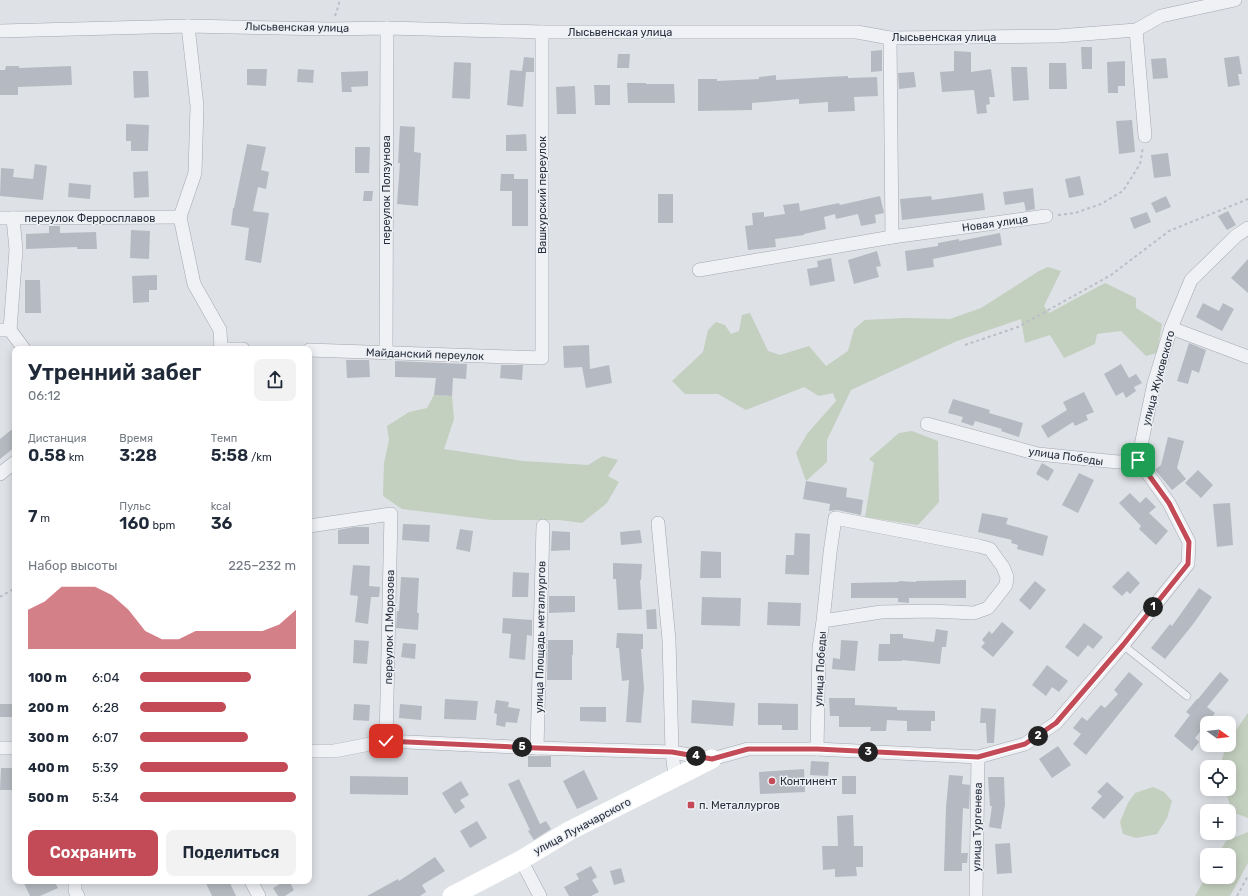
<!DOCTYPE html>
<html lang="ru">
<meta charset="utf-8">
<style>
body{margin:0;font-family:Rubik,sans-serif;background:#f2f2f3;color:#1f2937;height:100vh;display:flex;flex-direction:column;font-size:15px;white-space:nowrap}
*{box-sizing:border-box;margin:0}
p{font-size:13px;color:#747a83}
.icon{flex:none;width:22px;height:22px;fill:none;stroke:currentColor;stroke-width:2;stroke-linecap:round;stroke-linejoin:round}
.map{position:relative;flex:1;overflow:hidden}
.sheet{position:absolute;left:12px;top:346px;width:300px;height:538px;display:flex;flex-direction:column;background:#fff;border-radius:8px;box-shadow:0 2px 10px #0003}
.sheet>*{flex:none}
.needle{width:26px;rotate:105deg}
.tools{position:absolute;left:1200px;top:716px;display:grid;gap:8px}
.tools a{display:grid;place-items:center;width:36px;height:36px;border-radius:8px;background:#fff;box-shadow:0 2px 10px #0003;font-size:20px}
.pin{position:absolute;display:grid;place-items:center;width:34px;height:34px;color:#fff;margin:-17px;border-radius:8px;box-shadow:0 2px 6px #0006}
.km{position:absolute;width:20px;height:20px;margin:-10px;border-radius:50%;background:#222;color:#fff;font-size:11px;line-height:20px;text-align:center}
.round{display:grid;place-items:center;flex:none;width:42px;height:42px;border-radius:8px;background:#f2f2f3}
.overview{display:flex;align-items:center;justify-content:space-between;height:68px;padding:0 16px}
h1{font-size:22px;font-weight:600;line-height:30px}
.stats{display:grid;grid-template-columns:repeat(3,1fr);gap:6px;height:68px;padding:4px 16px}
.stats div{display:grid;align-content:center}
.stats b{font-size:17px;font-weight:600}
.stats small{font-size:11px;font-weight:400}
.stats p{font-size:11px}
.chart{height:112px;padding:8px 16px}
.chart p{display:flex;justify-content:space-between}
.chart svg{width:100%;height:72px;margin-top:4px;fill:#c34b58;opacity:.7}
.primary-button{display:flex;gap:8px;margin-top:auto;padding:8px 16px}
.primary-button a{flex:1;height:46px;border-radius:8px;background:#c34b58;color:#fff;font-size:16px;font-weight:600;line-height:46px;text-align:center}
.primary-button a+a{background:#f2f2f3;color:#1f2937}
ul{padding:0 16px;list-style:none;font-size:13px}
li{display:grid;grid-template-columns:64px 48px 1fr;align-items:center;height:30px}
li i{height:10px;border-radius:5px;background:#c34b58}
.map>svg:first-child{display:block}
</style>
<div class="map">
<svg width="1248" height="896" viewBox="0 0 1248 896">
<rect width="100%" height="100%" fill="#dee1e6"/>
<g fill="#c3cfbf">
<path d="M1048,267L1061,271L1044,306L1049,313L1105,283L1136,298V308L1162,324L1157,353L1146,356L1121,331L1097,334L1095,344L1064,358L1050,335L1025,343L1021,319L957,341L851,390L827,440V462L806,481L796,453L807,434L836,401L833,393L819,396L804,387L746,410L718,394H685L672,381L703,352L708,330L716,322L725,325L731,334L739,331L742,315L750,313L768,351L780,355L809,346L826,366L848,351L854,329L865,320L905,318L950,319L981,308L1039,271Z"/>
<path d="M434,395L452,396L454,419L444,449L523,461L588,465L603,456L618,460L608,476L619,482L607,503L582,523L560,520H492L402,509L383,496L384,463L389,440L387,426L409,412L427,408Z"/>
<path d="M912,431L938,441L939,502L918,525L865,517L874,463L869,459L899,433Z"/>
<path d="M1248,713V818L1232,812L1225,789H1229V767H1220L1226,745H1229V740Z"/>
<path d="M1153,787L1164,792L1172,801L1167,818L1157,834L1136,838L1123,834L1120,822L1128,803L1135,793Z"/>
<path d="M1248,832V863L1230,896H1195L1207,875V877H1229V855H1218L1226,841Z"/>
</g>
<g fill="#b5bac2">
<path d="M1081,47H1092V69H1082Z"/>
<path d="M882,50V71L871,72V51Z"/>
<path d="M954,51L971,52V72L991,69L995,97H989L990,104L986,105L987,113L977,114L974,90L942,92L940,72L954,71Z"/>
<path d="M618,54H630L629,68H617Z"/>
<path d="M1239,56L1242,74H1238L1240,85L1228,87L1224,58Z"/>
<path d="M524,57L534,58V72H526L523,107L507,105L510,70L522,71Z"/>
<path d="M1166,58L1168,78L1153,79L1151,59Z"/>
<path d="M1125,61V86H1118V93H1108L1107,62Z"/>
<path d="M454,62L471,63L470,99L452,98Z"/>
<path d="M1049,63H1066L1067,89H1049Z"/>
<path d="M6,66H19V68L71,66L72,85L18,87V95H0V70H5Z"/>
<path d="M1011,67H1027L1029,100L1013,101Z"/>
<path d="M247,69H267L266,86L247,85Z"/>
<path d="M298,69L314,70L313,83L297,82Z"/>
<path d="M133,71H148L149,97L134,98Z"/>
<path d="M368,71V86L351,87L352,92H342L341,72Z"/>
<path d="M914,72L916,87L899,89L898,73Z"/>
<path d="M776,75V80L828,77L848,76V78L877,77L878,96L854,97L855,111L828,112V102L799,104V99L752,103V110L698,111V79H717V81L759,79V77Z"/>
<path d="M627,83H646V84H674L675,103H628Z"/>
<path d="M594,85H610V105H595Z"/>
<path d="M575,86L576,114H557L556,87Z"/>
<path d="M1132,120L1135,152L1119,154L1116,121Z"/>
<path d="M126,124L149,125L148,151H131V141H126Z"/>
<path d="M400,126L415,127L414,152L421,153L418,206L397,204L400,163H398Z"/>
<path d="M526,134L527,151H506V135Z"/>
<path d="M247,144L266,147L261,170L269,172L266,189L258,187L253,211L269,213L261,263L245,260L249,228L231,225L233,208H234Z"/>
<path d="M355,147H370L369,173H355Z"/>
<path d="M1168,153L1171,176L1154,178L1151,155Z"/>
<path d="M35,164L47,166L43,200L0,196L1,168L14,169L13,177L33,179Z"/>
<path d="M148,171L149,197L134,198L133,172Z"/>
<path d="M501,174H514V179H528V226H512V191H500Z"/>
<path d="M1080,176L1084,195L1069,198L1065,179Z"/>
<path d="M69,183L91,185L90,199L68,197Z"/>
<path d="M1033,188L1035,209L1026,211L1024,202L1005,205L1003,192Z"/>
<path d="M364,191H373L372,201H363Z"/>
<path d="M983,193L985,210L902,220L900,199L931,196L932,200Z"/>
<rect x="658" y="194" width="15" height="29"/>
<path d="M880,196L884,213L875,215L876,223L861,226L858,214L836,219L835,214L824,217L826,229L804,234V235L775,239L776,247L748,250L745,226L753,225L752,213L764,212V217L785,214L783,205L799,203L800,211L839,203L840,205Z"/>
<path d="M1166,196L1171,207L1156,213L1151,203Z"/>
<path d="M1228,211L1236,225L1227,230L1218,216Z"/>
<path d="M1147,212L1151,222L1134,229L1130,218Z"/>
<path d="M49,226H60V233L96,232L97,249H77V247L26,249V234L49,233Z"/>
<path d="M131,230L150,231L149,259L130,258Z"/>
<path d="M1000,233L1002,245L933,259L934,267L907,271L905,251L938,246V243L959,239V241Z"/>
<path d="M877,251L881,266L876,267L879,277L854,284L848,260Z"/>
<path d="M831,258L835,281L810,286L807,269L818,267L817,261Z"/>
<path d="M1248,259V293L1231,278Z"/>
<path d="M157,275V290H149V302L133,303L132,276Z"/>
<path d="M25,280H40L41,313H25Z"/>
<path d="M1203,303L1219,311L1223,303L1234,309L1222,331L1196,317Z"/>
<path d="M1189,343L1206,350L1199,373L1192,370L1188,384L1177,381Z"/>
<path d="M589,345L590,369L609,365L612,383L586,388L582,367L564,368L563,346Z"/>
<path d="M346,360H369L370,377L347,378Z"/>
<path d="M395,361L467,364L466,379L453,378L452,396L434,395L436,378L395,377Z"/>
<path d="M1121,364L1129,378L1136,374L1142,383L1134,387L1136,391L1126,398L1123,392L1116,396L1104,374Z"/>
<path d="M501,365H523L522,380L500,378Z"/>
<path d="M1084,392L1094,412L1086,415L1088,420L1075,426L1073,422L1048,438L1041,426L1067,410L1063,402Z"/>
<path d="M953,399L990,410L989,413L1023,423L1019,437L1001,431L1002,429L975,421L973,426L961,422L963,417L948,413Z"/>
<path d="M15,427V447L0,459V439Z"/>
<path d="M1168,437L1184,441L1177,468L1186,479L1172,490L1155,470L1161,465Z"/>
<path d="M1042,463L1054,470L1048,481L1036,474Z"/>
<path d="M1198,470L1213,485L1201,498L1185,483Z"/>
<path d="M1079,473L1094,480L1078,513L1062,505Z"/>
<path d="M806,481L847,488L846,497L863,500L861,515L837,510L829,511L830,504L803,499Z"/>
<path d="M1130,493L1140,503L1146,497L1156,507L1149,513L1168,531L1156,545L1139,529L1141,526L1119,503Z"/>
<path d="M1230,503L1233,545L1217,547L1213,504Z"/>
<path d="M982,513L1008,518L1006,524L1048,536L1043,556L1017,549L1018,545L1011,543L1012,540L978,532Z"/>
<path d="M403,524L430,525L429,542L402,540Z"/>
<path d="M354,527H369V544H338V530Z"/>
<path d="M460,529L473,531L470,552L456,549Z"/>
<path d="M640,530L642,543L621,545L620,532Z"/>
<path d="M552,531L570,532V550L551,551Z"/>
<path d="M795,533L810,534L809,575L785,574L786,555H794Z"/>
<path d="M701,551L721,552V578H700Z"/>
<path d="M613,563L642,564L641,580H640L642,609L618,610L616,579H613Z"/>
<path d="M353,565L370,566L369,586L380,587L379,597H371L368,624L355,622L358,596L350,595Z"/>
<path d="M1128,571L1140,583L1130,594L1127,591L1122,596L1112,587Z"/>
<path d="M513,572L529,573L528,597H512Z"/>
<path d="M401,577L419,578L417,613H419L418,630L396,628L397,611H399Z"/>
<path d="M966,580V598H909V603L898,602V598H851V583L899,582V581L916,582V581Z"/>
<path d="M1035,581L1046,590L1030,610L1019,600Z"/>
<path d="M1199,588L1212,597L1194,623L1165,659L1151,648L1170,624L1172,626Z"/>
<path d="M549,596H575V612L549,613Z"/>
<path d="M702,597L741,598L740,626L701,625Z"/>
<path d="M768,602L801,603L800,626L767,625Z"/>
<path d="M656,609L657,629H647L646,610Z"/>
<path d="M503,618L532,620V636L527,635L525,660L509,658L511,634L502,633Z"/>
<path d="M1002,622L1014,632L993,657L981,647L985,643L982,640L989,631L992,634Z"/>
<path d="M1084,623L1103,637L1093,649L1088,645L1078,657L1065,647Z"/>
<path d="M936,629L948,631L946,647H942L940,664L902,660V661H878L879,644H890V634H903V638L934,642Z"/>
<path d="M617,633L643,634V649H641L644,688L641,723L626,722L629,680L622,681L619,648H616Z"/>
<path d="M354,640L369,641L367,664L353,663Z"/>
<path d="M548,640H573V655H572V680H547Z"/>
<path d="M841,640L858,641L855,671L832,669L833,658L840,659Z"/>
<path d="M403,643L416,644L415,659L401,657Z"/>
<path d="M1047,665L1068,681L1059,692L1052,687L1046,696L1032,685Z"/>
<path d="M1129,672L1143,684L1086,755L1073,744L1081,734L1073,728L1082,717L1087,721L1101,705L1105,708L1118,694L1114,690Z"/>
<path d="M1220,672L1229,680L1207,707L1215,713L1195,738L1199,742L1192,751L1174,736L1190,715L1186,712L1197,699H1198Z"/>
<path d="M829,698H855V705L897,707V710L935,711V721H931V731H907V721L887,720L886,731H870L871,727H839V716H830Z"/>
<path d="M445,699L478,701L476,720L444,719Z"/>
<path d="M496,700L509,702L508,707L520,709L517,723L506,722L505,727L496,725L497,714L494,713Z"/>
<path d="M692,700L735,703L733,726L691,723Z"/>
<path d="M758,703L798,704V730H782V725H758Z"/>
<rect x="0" y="704" width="13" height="13"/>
<path d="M354,704L370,705L369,721L353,720Z"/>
<path d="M400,704L422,706L421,720L399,718Z"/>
<path d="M580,707H606V722L580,721Z"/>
<path d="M981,708L996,709L994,743H987L986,723H980Z"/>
<path d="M1058,746L1071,765L1052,778L1039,759Z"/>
<rect x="528" y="756" width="23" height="11"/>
<path d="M811,761L829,762L828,776L810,775Z"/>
<path d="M1,768H15V790H0Z"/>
<path d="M804,769L805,792L760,794L759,772Z"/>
<path d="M584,770L598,799L577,809L563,781Z"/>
<path d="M949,775L963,776L962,784L970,785L969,809L963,808L961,853H968L967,863H962V871H944L946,807Z"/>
<path d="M350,776L408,777V795L350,794Z"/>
<rect x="842" y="776" width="14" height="18"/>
<path d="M988,777H1004L1005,805L1001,829L989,827L992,806H990Z"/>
<path d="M519,779L540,824L546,821L551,829L534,840L528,831L530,830L508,784Z"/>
<path d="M461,781L469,795L460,800L465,807L455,814L442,793Z"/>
<path d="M1107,782L1124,797L1104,819L1091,808L1102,796L1097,792Z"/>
<path d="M853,815L854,846H863V867H856L857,876L835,877V869L823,870L822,846H838L837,816Z"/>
<path d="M477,821L487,838L470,848L460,831Z"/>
<path d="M1010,843L1012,873L997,874L995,844Z"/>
<path d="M435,857L445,871L422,885L426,892L420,896H367L398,879L399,881Z"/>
<path d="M591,866L597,877L592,880L599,892L591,896H569L564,887L579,879L576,874Z"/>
<path d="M621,868L625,882L614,885L610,871Z"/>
<path d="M29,881H54L58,888L40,896H30L24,883Z"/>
<path d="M205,881H229L236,896H212Z"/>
<path d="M285,881H289L294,890L285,896H278L273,888Z"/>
</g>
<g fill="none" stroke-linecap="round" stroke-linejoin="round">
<g stroke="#a4a8b0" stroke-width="8">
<path id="lane" d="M1123,645L1187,696"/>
</g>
<g stroke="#a4a8b0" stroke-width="14">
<g id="street">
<path d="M188,26L197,106L195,173L180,217L194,284L220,330L221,349"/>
<path d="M1136,30L1145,136"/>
<path d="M0,31L188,26L330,29L387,28L542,32H857L890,38L1058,36L1136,30L1161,16L1235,0"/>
<path d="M890,38L892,237"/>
<path d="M0,218L180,217"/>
<path d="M699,270L892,237L1046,216"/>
<path d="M1171,328L1248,357"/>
<path d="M0,330H10L24,349"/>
<path d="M10,330L16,250L13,218"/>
<path d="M219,349H243"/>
<path d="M309,350L542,358V32"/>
<path d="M386,352L387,28"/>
<path d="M927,424L1038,454L1118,462L1138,460"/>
<path d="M1138,460L1154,383L1171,328L1191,280L1236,236L1248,228"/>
<path d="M0,474L15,462"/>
<path d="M658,523L669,640L672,752L675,777"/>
<path d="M309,526L391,514L386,741"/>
<path d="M0,748H15"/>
<path d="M537,748L543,526"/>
<path d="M817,749L819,648L823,621L830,553L835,518L979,546L990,549L1003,567L1007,577L1006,585L988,608L974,613L931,611L881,612L823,621"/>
<path d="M309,751H334L386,741L537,748L672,752L712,759L748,749H817L978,757L1025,744L1056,723L1123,645L1188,564L1189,542L1169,503L1138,460"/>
<path d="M521,860L540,896"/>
<path d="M75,881V891L78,896"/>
<path d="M251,881L259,896"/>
<path d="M976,896L978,757"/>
</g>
</g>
<g stroke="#bcbec5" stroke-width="2" stroke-dasharray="3 3" stroke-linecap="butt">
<path d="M335,16L339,4V0"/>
<path d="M1058,215L1075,213L1101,204L1123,191L1140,164L1143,147"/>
<path d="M965,345L1018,327L1111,275L1169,231L1248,199"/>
<path d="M0,597L15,588"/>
<path d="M1237,896L1248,876"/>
</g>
<use href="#lane" stroke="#f0f1f5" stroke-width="7"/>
<use href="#street" stroke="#f0f1f5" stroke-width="13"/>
<path stroke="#fff" stroke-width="19" d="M452,896L521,860L569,831L712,759"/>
</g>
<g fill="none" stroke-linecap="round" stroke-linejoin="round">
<g stroke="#fff" stroke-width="8">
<path id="route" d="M386,741L537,748L672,752L712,759L748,749H817L978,757L1025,744L1056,723L1123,645L1188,564L1189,542L1169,503L1138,460"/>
</g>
<use href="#route" stroke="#c34b58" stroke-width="5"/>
</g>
<g fill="#c34b58" stroke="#edf0f4" stroke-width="1.5">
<circle cx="772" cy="781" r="4"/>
<rect x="687" y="801" width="8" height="8" rx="2"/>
</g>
<g text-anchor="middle" stroke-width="3" stroke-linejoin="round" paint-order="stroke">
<g font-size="11" fill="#282e3c" stroke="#edf0f4">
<text transform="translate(297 27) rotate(1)" y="4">Лысьвенская улица</text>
<text x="620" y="36">Лысьвенская улица</text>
<text x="944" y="41">Лысьвенская улица</text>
<text transform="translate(386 190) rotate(-90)" y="4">переулок Ползунова</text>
<text transform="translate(542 195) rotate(-90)" y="4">Вашкурский переулок</text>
<text x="90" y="222">переулок Ферросплавов</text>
<text transform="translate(995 223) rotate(-8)" y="4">Новая улица</text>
<text transform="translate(425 354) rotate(2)" y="4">Майданский переулок</text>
<text transform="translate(1158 378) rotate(-75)" y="4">улица Жуковского</text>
<text transform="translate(1066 456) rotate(8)" y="4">улица Победы</text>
<text transform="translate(389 627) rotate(-89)" y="4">переулок П.Морозова</text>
<text transform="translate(540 637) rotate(-89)" y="4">улица Площадь металлургов</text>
<text transform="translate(820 669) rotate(-87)" y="4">улица Победы</text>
<text transform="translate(582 826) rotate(-28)" y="4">улица Луначарского</text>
<text transform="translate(977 827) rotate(-89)" y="4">улица Тургенева</text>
</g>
<g font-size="11" fill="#282e3c" stroke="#edf0f4" text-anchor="start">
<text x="780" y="785">Континент</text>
<text x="699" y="809">п. Металлургов</text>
</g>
</g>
</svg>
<div class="tools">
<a><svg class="needle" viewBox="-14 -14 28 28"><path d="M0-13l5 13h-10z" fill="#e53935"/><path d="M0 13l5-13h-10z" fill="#747a83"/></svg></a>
<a><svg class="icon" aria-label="locate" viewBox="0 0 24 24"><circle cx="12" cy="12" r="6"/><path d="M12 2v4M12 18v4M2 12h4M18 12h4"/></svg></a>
<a>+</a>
<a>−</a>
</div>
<div class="pin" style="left:1138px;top:460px;background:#1e9e55"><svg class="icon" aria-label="arrive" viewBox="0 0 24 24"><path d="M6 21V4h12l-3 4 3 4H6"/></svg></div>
<div class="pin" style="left:386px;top:741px;background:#d93025"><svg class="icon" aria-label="check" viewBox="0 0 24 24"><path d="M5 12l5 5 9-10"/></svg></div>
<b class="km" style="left:1153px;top:607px">1</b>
<b class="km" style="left:1038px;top:736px">2</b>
<b class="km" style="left:868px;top:752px">3</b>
<b class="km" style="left:696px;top:756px">4</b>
<b class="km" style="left:522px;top:747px">5</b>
<section class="sheet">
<div class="overview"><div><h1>Утренний забег</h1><p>06:12</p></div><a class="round"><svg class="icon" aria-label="share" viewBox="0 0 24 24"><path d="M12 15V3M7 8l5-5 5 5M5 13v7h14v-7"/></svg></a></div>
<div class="stats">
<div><p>Дистанция</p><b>0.58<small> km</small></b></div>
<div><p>Время</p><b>3:28</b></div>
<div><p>Темп</p><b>5:58<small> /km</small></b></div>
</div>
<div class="stats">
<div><b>7<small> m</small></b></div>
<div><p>Пульс</p><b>160<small> bpm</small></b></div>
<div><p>kcal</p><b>36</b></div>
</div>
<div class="chart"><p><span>Набор высоты</span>225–232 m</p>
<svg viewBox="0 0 160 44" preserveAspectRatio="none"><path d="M0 44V20L10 15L20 6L30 6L40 6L50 11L60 20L70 33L80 38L90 38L100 33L110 33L120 33L130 33L140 33L150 29L160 20V44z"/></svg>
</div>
<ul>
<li><b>100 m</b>6:04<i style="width:71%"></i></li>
<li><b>200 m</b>6:28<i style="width:55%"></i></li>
<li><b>300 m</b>6:07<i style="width:69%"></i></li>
<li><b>400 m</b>5:39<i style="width:95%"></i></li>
<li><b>500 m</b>5:34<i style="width:100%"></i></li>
</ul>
<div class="primary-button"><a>Сохранить</a><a>Поделиться</a></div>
</section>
</div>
